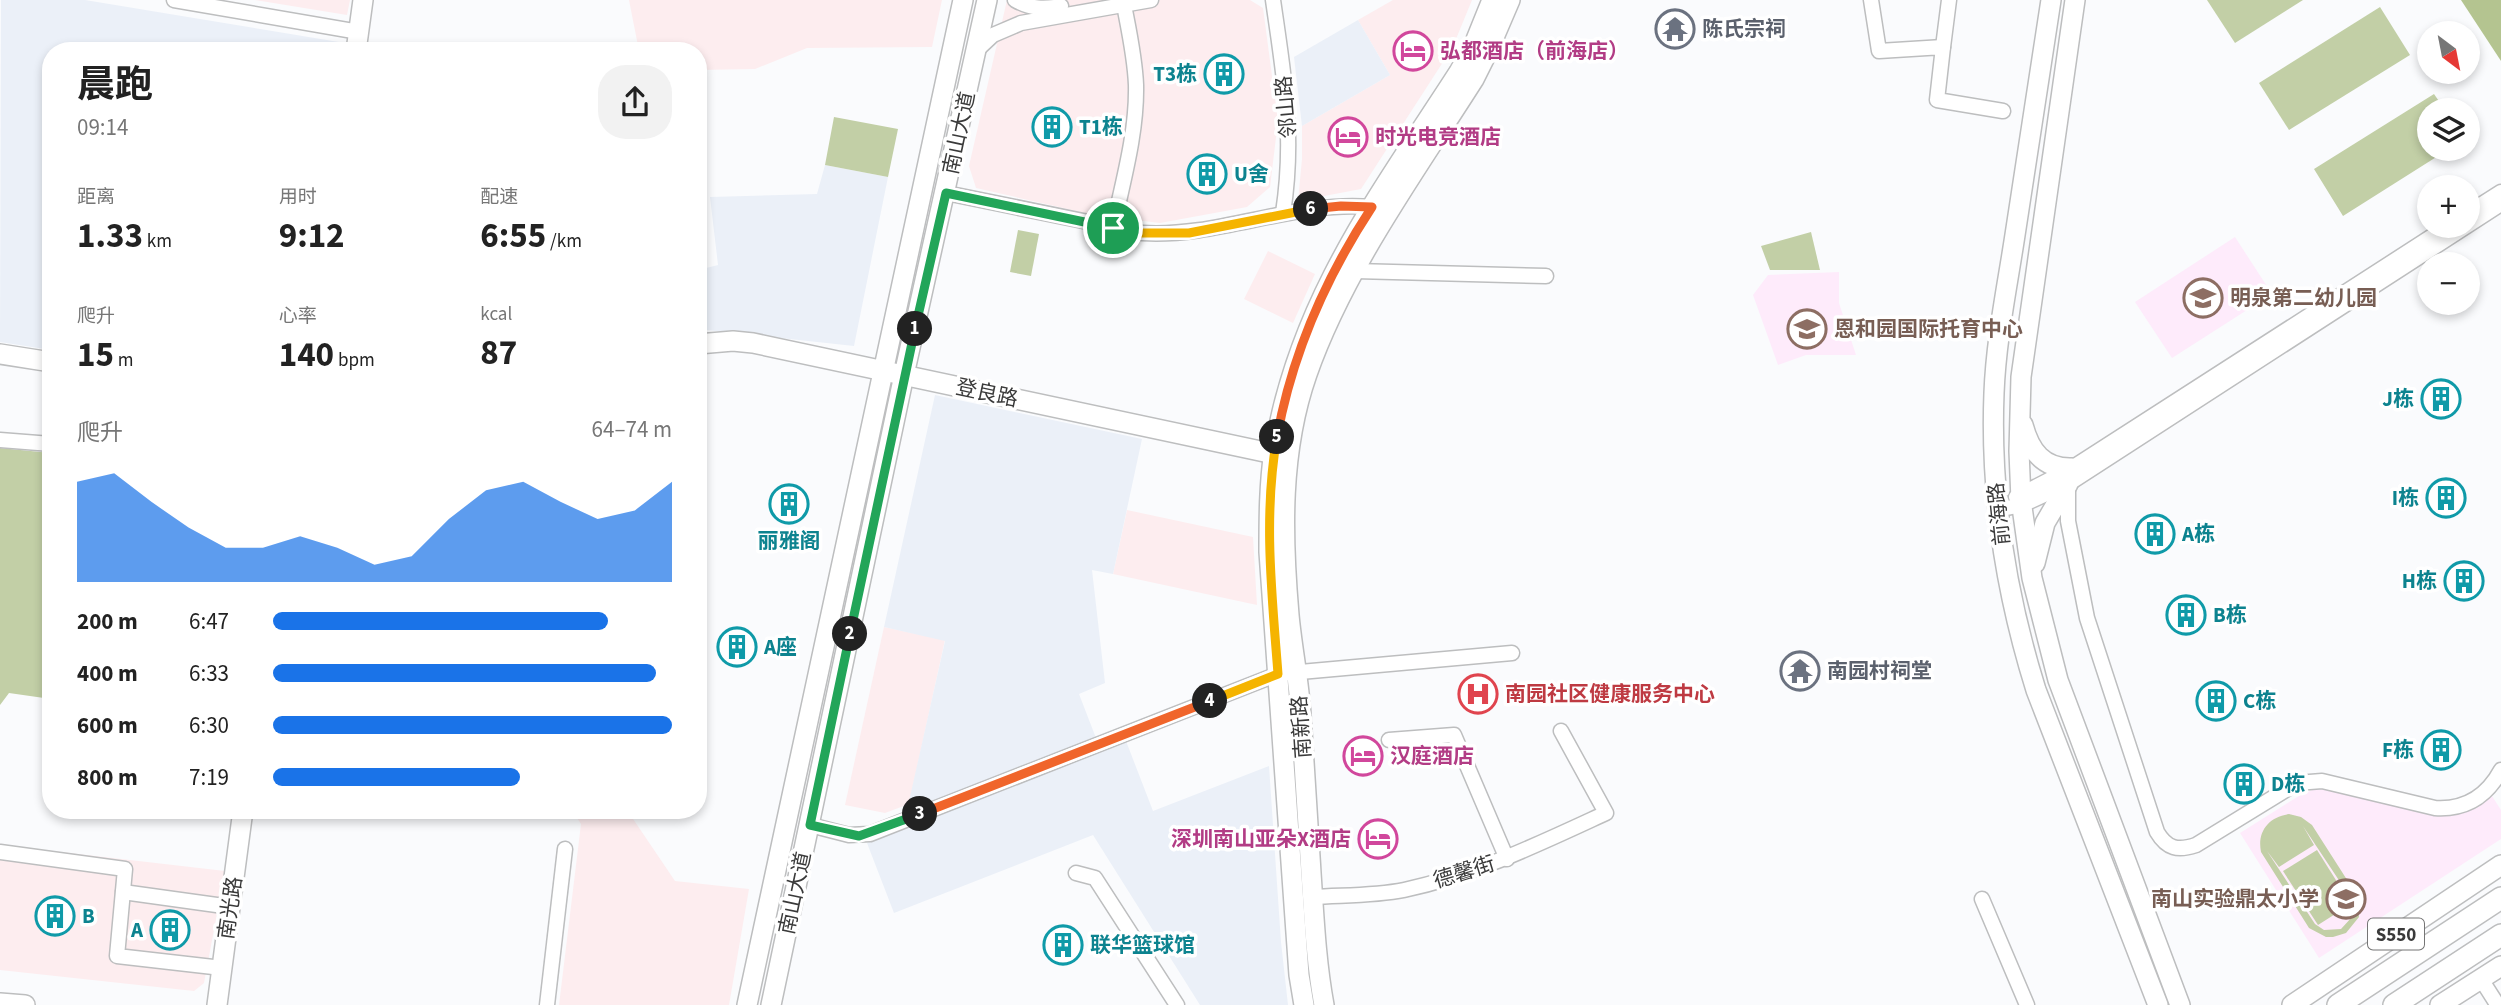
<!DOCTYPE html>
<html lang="zh">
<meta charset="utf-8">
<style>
body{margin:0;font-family:"Source Sans 3","Noto Sans SC",sans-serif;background:#f2f2f2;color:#222;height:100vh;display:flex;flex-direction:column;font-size:26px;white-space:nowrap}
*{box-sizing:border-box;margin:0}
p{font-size:23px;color:#767676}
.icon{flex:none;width:38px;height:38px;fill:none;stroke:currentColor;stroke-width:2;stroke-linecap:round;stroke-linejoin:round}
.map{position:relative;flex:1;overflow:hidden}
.side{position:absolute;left:42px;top:42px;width:665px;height:777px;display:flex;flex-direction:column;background:#fff;border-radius:28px;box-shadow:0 4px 10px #0003}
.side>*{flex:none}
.needle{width:46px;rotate:148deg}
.controls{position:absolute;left:2417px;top:21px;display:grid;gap:14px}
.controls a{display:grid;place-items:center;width:63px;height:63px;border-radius:50%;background:#fff;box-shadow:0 4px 10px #0003;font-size:35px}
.pin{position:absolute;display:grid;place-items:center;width:60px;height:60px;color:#fff;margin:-30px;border:4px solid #fff;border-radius:50%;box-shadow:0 2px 7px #0007}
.km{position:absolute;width:35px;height:35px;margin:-18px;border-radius:50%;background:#222;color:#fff;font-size:19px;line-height:35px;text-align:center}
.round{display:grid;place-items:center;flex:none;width:74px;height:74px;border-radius:28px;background:#f2f2f2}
.head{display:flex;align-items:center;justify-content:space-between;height:119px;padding:0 35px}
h1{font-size:38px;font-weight:700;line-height:52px}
.figures{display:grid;grid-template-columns:repeat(3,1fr);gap:10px;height:119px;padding:7px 35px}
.figures div{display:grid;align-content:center}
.figures b{font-size:35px;font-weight:700}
.figures small{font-size:19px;font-weight:400}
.figures p{font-size:19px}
.chart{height:196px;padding:14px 35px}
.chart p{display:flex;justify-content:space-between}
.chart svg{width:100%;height:126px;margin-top:7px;fill:#1a73e8;opacity:.7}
ul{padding:0 35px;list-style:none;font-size:23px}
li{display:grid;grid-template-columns:112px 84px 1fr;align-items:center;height:52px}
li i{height:18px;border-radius:9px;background:#1a73e8}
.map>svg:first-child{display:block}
</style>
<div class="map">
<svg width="2501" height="1005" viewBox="0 0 2501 1005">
<rect width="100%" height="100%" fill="#fafbfd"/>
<g fill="#fdedef">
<path d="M255,0H350L347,15Z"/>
<path d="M629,0H942L932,47L807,48L755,69L698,70V51H639Z"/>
<path d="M1007,0H1250L1263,8L1278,121L1270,187L1247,207L1160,223L1094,215L976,188L969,166Z"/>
<path d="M1393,0H1472L1456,39L1443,62L1361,189L1298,201L1302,159V126L1390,75L1358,20Z"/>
<path d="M1268,251L1315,274L1293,323L1244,299Z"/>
<path d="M1127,510L1253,537L1257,605L1113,574Z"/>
<path d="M884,627L945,640L909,804L885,813L845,805Z"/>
<path d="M572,810H627L675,881L749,889L729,1005H559L581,824Z"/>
<path d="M0,845L225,871L204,983L194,991L0,970Z"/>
</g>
<g fill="#ebf0f8">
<path d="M1,0H85L345,43L344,51H51V350L0,342Z"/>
<path d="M1358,20L1390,75L1302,126L1294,57Z"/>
<path d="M825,165L888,177L854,346L698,329V270L718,265L710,197L817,194Z"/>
<path d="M935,395L1142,439L1113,574L1092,570L1105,683L1079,694L1101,751L1126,741L1153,811L1269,766L1281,942L1288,1005H1200L1093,835L894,913L867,843L903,828L945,641L884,627Z"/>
</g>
<g fill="#feebfb">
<path d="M2235,237L2272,294L2172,358L2135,302Z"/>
<path d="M1839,272V303L1856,355H1806L1778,365L1753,295L1768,275Z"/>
<path d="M2315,789L2333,790L2435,812L2478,804L2492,796L2501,810V839L2319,958L2240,833L2302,794Z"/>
</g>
<g fill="#c2cfa6" fill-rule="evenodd">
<path d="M2207,0H2303L2235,43Z"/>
<path d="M2380,7L2410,55L2289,130L2259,83Z"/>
<path d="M2434,94L2445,110H2429V149H2449L2343,216L2314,169Z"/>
<path d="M834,117L898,129L888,177L825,165Z"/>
<path d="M1018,230L1039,234L1031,276L1010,272Z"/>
<path d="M1811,232L1820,270H1770L1761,246Z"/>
<path d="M0,448L51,453V699L9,693L0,705Z"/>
<path d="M2289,814L2301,817L2312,825L2358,897L2359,917L2346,933L2333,937H2326L2309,928L2261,852C2257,832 2268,817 2289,814ZM2303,826L2352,900V917L2341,929L2324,930L2315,924L2267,851L2279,867L2314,845Z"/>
<path d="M2317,850L2351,904L2318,925L2283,871Z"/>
</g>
<path fill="#b4c490" d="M2461,0H2501V61Z"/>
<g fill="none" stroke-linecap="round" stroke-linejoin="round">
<g stroke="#bdbebf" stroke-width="17">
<g id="minor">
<path d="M174,0L359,32"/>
<path d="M1015,0C1031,9 1044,9 1061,6"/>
<path d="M1273,0C1284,77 1295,135 1283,213"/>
<path d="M1871,0L1879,51L1943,47L1937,100L2003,111"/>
<path d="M1943,47L1949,0"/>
<path d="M977,50L993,35L1021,23L1151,0"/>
<path d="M946,193L1142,233C1220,238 1294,200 1372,207"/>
<path d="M2468,213L2501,192"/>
<path d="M1113,228C1123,181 1137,133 1136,85C1135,58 1129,31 1124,5"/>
<path d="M1355,271L1546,276"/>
<path d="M0,440L51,444"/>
<path d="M2068,486V521L2087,618L2157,832C2167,849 2178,851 2196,845L2297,783L2322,781L2435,808C2466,810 2487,796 2501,770"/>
<path d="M2016,497L2072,468L2448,226"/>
<path d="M1997,510L2022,505L2068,484L2501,204"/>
<path d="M1389,740L1454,735L1507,859"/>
<path d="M810,825L849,835L870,834L1278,674L1512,653"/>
<path d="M0,852L125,869L117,956L222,968"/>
<path d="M1076,873L1095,878L1177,1005"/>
<path d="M123,892L231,907"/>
<path d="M1313,897C1343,895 1374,896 1404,890C1475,875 1541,843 1606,813L1561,731"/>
<path d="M1982,899L2027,1005"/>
<path d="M2481,979L2495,1001"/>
<path d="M547,1005L565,849"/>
</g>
</g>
<g stroke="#bdbebf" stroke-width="22">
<g id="major">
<path d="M2051,0C2039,78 2027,157 2015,235C2007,288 1996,340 1994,393C1990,494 2006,594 2036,690L2158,1005"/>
<path d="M2075,0L2021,377L2019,451L2021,500L2032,578L2058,680L2180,1005"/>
<path d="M356,51L363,0"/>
<path d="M698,344L733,341L753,343L1274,454"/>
<path d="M0,354L51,362"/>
<path d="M2023,425C2030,451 2043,469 2072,468"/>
<path d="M2035,563L2045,523L2068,484"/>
<path d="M0,1003L25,1005"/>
<path d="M217,1005L243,810"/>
<path d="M747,1005L963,0"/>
<path d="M771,1005L904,375L987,0"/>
<path d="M1304,1005L1299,975L1269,552C1269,519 1269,485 1274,451C1299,300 1379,196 1459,72L1473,47L1492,0"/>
<path d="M1324,1005C1316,962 1314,917 1311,873C1308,820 1304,767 1301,715C1299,681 1292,648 1289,615C1282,534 1280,451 1307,374C1344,269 1415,172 1474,79L1489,49L1510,0"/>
<path d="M2292,1005L2501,865"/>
<path d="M2440,1005L2501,966"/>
</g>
</g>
<g stroke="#bdbebf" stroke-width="24">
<g id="highway">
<path d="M2338,1005L2501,898"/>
<path d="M2394,1005L2501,935"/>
</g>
</g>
<use href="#minor" stroke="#fff" stroke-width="14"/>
<use href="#major" stroke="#fff" stroke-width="19"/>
<use href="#highway" stroke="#fff" stroke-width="21"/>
</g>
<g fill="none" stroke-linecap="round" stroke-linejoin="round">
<g stroke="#fff" stroke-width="14">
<path id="split-1" d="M915,329L946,193L1113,228"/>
</g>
<g stroke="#fff" stroke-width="14">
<path id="split-2" d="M850,634L915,329"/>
</g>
<g stroke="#fff" stroke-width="14">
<path id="split-3" d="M850,634L810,825L859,836L920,814"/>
</g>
<g stroke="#fff" stroke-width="14">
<path id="split-4" d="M920,814L1210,701"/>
</g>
<g stroke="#fff" stroke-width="14">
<path id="split-5" d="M1210,701L1278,674C1272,595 1263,516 1277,437"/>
</g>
<g stroke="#fff" stroke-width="14">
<path id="split-6" d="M1277,437C1292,354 1326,277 1372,207L1341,206L1311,209"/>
</g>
<g stroke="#fff" stroke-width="14">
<path id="split-7" d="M1113,228L1142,233H1189L1311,209"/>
</g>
<use href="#split-1" stroke="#22a559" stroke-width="9"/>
<use href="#split-2" stroke="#22a559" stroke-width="9"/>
<use href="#split-3" stroke="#22a559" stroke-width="9"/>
<use href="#split-4" stroke="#f0652b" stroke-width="9"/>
<use href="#split-5" stroke="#f5b400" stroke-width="9"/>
<use href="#split-6" stroke="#f0652b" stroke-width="9"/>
<use href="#split-7" stroke="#f5b400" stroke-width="9"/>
</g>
<defs>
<g id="temple-ring" transform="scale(2.0125)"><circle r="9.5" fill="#fff" stroke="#6b7280" stroke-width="1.5"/><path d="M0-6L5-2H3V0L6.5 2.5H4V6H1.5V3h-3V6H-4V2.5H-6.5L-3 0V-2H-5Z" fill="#6b7280"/></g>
<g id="hotel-ring" transform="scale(2.0125)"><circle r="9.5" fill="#fff" stroke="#d1479c" stroke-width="1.5"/><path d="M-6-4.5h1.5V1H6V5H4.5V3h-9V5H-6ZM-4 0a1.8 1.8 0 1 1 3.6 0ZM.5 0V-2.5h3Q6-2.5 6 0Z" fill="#d1479c"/></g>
<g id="building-ring" transform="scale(2.0125)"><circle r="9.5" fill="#fff" stroke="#0f9aa8" stroke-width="1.5"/><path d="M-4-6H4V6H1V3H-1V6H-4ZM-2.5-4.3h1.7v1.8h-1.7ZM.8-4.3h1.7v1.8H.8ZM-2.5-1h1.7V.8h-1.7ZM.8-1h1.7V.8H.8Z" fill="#0f9aa8"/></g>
<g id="school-ring" transform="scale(2.0125)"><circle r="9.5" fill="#fff" stroke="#8d6e63" stroke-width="1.5"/><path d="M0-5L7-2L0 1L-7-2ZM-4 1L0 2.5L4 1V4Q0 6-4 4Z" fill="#8d6e63"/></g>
<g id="hospital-ring" transform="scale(2.0125)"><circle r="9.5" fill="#fff" stroke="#e0444e" stroke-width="1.5"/><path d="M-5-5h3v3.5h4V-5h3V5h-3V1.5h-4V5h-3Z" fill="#e0444e"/></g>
</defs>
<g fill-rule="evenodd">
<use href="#temple-ring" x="1675" y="29"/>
<use href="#hotel-ring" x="1413" y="51"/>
<use href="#building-ring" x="1224" y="74"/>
<use href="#building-ring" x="1052" y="127"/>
<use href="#hotel-ring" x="1348" y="137"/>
<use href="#building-ring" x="1207" y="174"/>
<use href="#school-ring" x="2203" y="298"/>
<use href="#school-ring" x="1807" y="329"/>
<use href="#building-ring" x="2441" y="399"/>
<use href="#building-ring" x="2446" y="498"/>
<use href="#building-ring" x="789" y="504"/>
<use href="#building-ring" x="2155" y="534"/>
<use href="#building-ring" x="2464" y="581"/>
<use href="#building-ring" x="2186" y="615"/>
<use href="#building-ring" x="737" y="647"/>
<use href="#temple-ring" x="1800" y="671"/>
<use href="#hospital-ring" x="1478" y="694"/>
<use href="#building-ring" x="2216" y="701"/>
<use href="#building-ring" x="2441" y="750"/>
<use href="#hotel-ring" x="1363" y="756"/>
<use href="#building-ring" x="2244" y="784"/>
<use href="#hotel-ring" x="1378" y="839"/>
<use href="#school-ring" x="2346" y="899"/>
<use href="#building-ring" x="55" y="916"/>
<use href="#building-ring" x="170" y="930"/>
<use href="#building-ring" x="1063" y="945"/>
</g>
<g text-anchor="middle" stroke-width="7" stroke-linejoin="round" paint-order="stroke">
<rect fill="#fff" stroke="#757575" stroke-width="2" x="2368" y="918.5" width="56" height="31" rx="5"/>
<g font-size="19" font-weight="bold" fill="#3a3a3a">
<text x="2396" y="941">S550</text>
</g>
<g font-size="21" font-weight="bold" fill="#5b616d" stroke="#fff" text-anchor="start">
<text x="1702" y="36">陈氏宗祠</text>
<text x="1827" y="678">南园村祠堂</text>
</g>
<g font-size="21" font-weight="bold" fill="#b23c85" stroke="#fff" text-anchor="start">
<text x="1440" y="58">弘都酒店（前海店）</text>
<text x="1375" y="144">时光电竞酒店</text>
<text x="1390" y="763">汉庭酒店</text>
<text x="1351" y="846" text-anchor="end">深圳南山亚朵X酒店</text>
</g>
<g font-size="21" font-weight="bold" fill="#0d838f" stroke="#fff" text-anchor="start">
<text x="1197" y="81" text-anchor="end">T3栋</text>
<text x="1079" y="134">T1栋</text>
<text x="1234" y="181">U舍</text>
<text x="2414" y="406" text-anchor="end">J栋</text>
<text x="2419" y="505" text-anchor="end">I栋</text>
<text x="2182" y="541">A栋</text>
<text x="789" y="548" text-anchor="middle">丽雅阁</text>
<text x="2437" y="588" text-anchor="end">H栋</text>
<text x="2213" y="622">B栋</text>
<text x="764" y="654">A座</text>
<text x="2243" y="708">C栋</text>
<text x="2414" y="757" text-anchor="end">F栋</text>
<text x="2271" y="791">D栋</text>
<text x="82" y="923">B</text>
<text x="143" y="937" text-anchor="end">A</text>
<text x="1090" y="952">联华篮球馆</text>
</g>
<g font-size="21" fill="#3a3a3a" stroke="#fff">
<text transform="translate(1286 107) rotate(-95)" y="7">邻山路</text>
<text transform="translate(959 133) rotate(-78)" y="7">南山大道</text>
<text transform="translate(987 393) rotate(12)" y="7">登良路</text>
<text transform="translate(1999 514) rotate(-96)" y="7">前海路</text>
<text transform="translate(1301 727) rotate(-94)" y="7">南新路</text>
<text transform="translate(1464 872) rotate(-17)" y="7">德馨街</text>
<text transform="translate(795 893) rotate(-78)" y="7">南山大道</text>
<text transform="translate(230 908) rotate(-82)" y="7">南光路</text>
</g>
<g font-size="21" font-weight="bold" fill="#785e54" stroke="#fff" text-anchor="start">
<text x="2230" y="305">明泉第二幼儿园</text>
<text x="1834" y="336">恩和园国际托育中心</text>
<text x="2319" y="906" text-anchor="end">南山实验鼎太小学</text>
</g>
<g font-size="21" font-weight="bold" fill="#be3a42" stroke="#fff" text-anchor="start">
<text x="1505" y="701">南园社区健康服务中心</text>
</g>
</g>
</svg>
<div class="controls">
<a><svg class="needle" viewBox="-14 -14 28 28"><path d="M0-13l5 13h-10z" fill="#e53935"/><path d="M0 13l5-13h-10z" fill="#767676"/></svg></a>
<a><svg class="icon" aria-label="layers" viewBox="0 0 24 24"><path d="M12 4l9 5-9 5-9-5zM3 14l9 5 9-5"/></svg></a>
<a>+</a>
<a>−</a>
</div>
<div class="pin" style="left:1113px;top:228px;background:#1e9e55"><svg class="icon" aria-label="arrive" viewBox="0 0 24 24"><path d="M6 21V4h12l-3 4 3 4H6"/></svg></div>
<b class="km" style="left:915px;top:329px">1</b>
<b class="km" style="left:850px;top:634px">2</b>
<b class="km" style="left:920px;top:814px">3</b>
<b class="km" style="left:1210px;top:701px">4</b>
<b class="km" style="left:1277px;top:437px">5</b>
<b class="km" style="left:1311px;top:209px">6</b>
<section class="side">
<div class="head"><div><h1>晨跑</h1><p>09:14</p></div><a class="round"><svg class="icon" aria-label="share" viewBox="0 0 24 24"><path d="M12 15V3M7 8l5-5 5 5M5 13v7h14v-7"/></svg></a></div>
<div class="figures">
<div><p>距离</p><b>1.33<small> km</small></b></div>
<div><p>用时</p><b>9:12</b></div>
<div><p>配速</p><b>6:55<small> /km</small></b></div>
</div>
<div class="figures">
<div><p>爬升</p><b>15<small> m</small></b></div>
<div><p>心率</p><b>140<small> bpm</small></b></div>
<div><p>kcal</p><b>87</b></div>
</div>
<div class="chart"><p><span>爬升</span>64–74 m</p>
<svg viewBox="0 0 160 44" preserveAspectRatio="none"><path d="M0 44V9L10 6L20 16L30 25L40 32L50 32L60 28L70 32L80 38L90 35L100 22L110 12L120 9L130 16L140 22L150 19L160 9V44z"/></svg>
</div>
<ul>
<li><b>200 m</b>6:47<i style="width:84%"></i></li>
<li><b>400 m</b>6:33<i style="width:96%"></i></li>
<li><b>600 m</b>6:30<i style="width:100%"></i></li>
<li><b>800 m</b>7:19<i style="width:62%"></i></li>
</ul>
</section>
</div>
